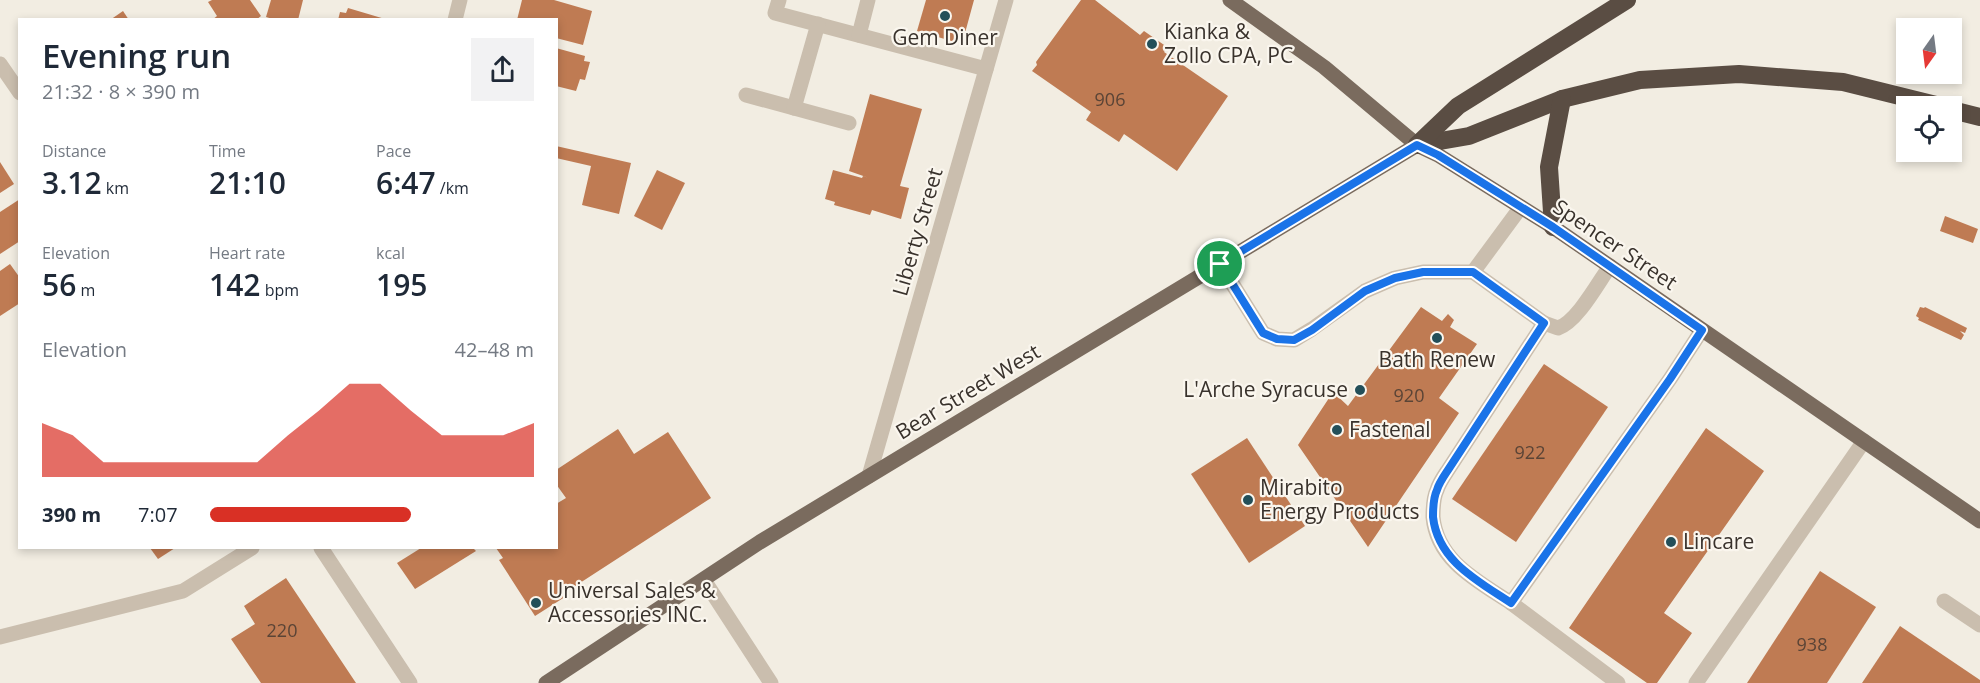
<!DOCTYPE html>
<meta charset="utf-8">
<style>
body{margin:0;font-family:"Open Sans",sans-serif;background:#f2f2f3;color:#1f2937;height:100vh;display:flex;flex-direction:column;font-size:22px;white-space:nowrap}
*{box-sizing:border-box;margin:0}
p{font-size:20px;color:#747a83}
.icon{flex:none;width:33px;height:33px;fill:none;stroke:currentColor;stroke-width:2;stroke-linecap:round;stroke-linejoin:round}
.map{position:relative;flex:1;overflow:hidden}
.panel{position:absolute;left:18px;top:18px;width:540px;height:531px;display:flex;flex-direction:column;background:#fff;border-radius:0px;box-shadow:0 3px 9px #0003}
.panel>*{flex:none}
.needle{width:39px;rotate:194deg}
.controls{position:absolute;left:1896px;top:18px;display:grid;gap:12px}
.controls a{display:grid;place-items:center;width:66px;height:66px;border-radius:0px;background:#fff;box-shadow:0 3px 9px #0003;font-size:30px}
.pin{position:absolute;display:grid;place-items:center;width:51px;height:51px;color:#fff;margin:-26px;border:3px solid #fff;border-radius:50%;box-shadow:0 2px 6px #0007}
.round{display:grid;place-items:center;flex:none;width:63px;height:63px;border-radius:0px;background:#f2f2f3}
.overview{display:flex;align-items:center;justify-content:space-between;height:102px;padding:0 24px}
h1{font-size:33px;font-weight:600;line-height:45px}
.stats{display:grid;grid-template-columns:repeat(3,1fr);gap:9px;height:102px;padding:6px 24px}
.stats div{display:grid;align-content:center}
.stats b{font-size:30px;font-weight:600}
.stats small{font-size:16px;font-weight:400}
.stats p{font-size:16px}
.chart{height:168px;padding:12px 24px}
.chart p{display:flex;justify-content:space-between}
.chart svg{width:100%;height:108px;margin-top:6px;fill:#d93025;opacity:.7}
ul{padding:0 24px;list-style:none;font-size:20px}
li{display:grid;grid-template-columns:96px 72px 1fr;align-items:center;height:45px}
li i{height:15px;border-radius:8px;background:#d93025}
.map>svg:first-child{display:block}
</style>
<div class="map">
<svg width="1980" height="683" viewBox="0 0 1980 683">
<rect width="100%" height="100%" fill="#f2ede2"/>
<g fill="#bf7b53">
<path d="M212,0H250L261,16L256,20H212L217,16L208,2Z"/>
<path d="M271,0H303L298,20H276L266,17Z"/>
<path d="M522,0H554L592,11L583,45L556,38V20H517Z"/>
<path d="M926,0H974L962,44L917,31Z"/>
<path d="M1081,0H1095L1140,35L1144,31L1167,47L1164,52L1228,96L1177,171L1124,134L1119,142L1086,120L1091,112L1032,71L1037,65L1036,62Z"/>
<path d="M348,8L385,19V20H338L340,12L346,13Z"/>
<path d="M123,11L129,20H110Z"/>
<path d="M556,48L585,56L584,61L590,62L585,80L580,79L576,91L556,86Z"/>
<path d="M870,94L922,109L900,186L909,188L901,219L872,210L870,215L834,205L835,202L825,199L833,170L862,178L863,176L869,178L849,171Z"/>
<path d="M556,146L631,163L619,214L582,205L591,166L556,158Z"/>
<path d="M0,162L14,184L0,193Z"/>
<path d="M657,170L685,183L662,230L634,216Z"/>
<path d="M20,199V241L0,254V212Z"/>
<path d="M1945,216L1978,229L1973,243L1940,231Z"/>
<path d="M10,264L20,278V303L0,316V271Z"/>
<path d="M1421,307L1442,321L1448,314L1454,320L1450,327L1477,344L1439,398L1459,413L1368,547L1298,445L1333,392L1348,406Z"/>
<path d="M1920,307L1924,308L1925,307L1967,328L1965,333L1960,331L1964,335L1961,340L1918,320L1919,318L1916,316Z"/>
<path d="M1544,364L1608,407L1516,542L1452,499Z"/>
<path d="M1706,428L1764,471L1664,613L1692,633L1657,683H1647L1569,628Z"/>
<path d="M618,429L634,454L668,432L711,498L566,592L568,595L535,616L499,560L503,558L496,548H556V504L566,498L556,484V470Z"/>
<path d="M1247,438L1305,526L1249,563L1191,474Z"/>
<path d="M150,548H175L158,559Z"/>
<path d="M421,548H473L476,551L415,589L397,563Z"/>
<path d="M1820,571L1876,607L1827,683H1747Z"/>
<path d="M286,578L356,683H261L231,639L255,624L244,606Z"/>
<path d="M1900,626L1980,680V683H1862Z"/>
</g>
<g fill="none" stroke-linecap="round" stroke-linejoin="round">
<g stroke="#cabeae" stroke-width="15">
<path d="M779,0L775,13L986,69"/>
<path d="M455,20L460,0"/>
<path d="M859,35L868,0"/>
<path d="M0,64L20,93"/>
<path d="M746,95L849,123"/>
<path d="M794,108L818,24"/>
<path d="M1220,264L1263,333L1277,339L1294,340L1312,329L1365,291L1395,278L1423,272H1473L1521,207"/>
<path d="M1473,272L1544,323L1558,328C1577,322 1598,283 1610,266"/>
<path d="M1544,323L1448,470C1444,476 1439,483 1437,490C1433,498 1433,509 1433,517C1437,561 1478,581 1511,603L1670,379L1702,330"/>
<path d="M869,476L1006,0"/>
<path d="M321,548L410,683"/>
<path d="M704,580L771,683"/>
<path d="M1944,601L1980,625"/>
<path d="M1511,603L1618,683"/>
<path d="M0,637L183,591L252,548"/>
<path d="M1696,683L1864,441"/>
</g>
<g stroke="#7a6b5e" stroke-width="15">
<path d="M1230,0L1324,67L1417,145L1438,155L1553,227L1980,521"/>
<path d="M546,683L760,542L1417,145"/>
</g>
<g stroke="#5a4d43" stroke-width="18">
<path d="M1952,110L1980,117"/>
<path d="M1417,145L1469,136L1562,99L1640,80L1739,74L1843,82L1940,106"/>
<path d="M1417,145L1458,106L1627,0"/>
<path d="M1553,227L1549,167L1562,99"/>
</g>
</g>
<g fill="none" stroke-linecap="round" stroke-linejoin="round">
<g stroke="#fff" stroke-width="12">
<path id="route" d="M1417,145L1438,155L1553,227L1702,330L1670,379L1511,603C1478,581 1438,561 1433,517C1433,509 1433,498 1437,490C1439,483 1444,476 1448,470L1544,323L1473,272H1423L1395,278L1365,291L1312,330L1294,340L1277,339L1263,333L1220,264Z"/>
</g>
<use href="#route" stroke="#1a73e8" stroke-width="8"/>
</g>
<g fill="#234f59" stroke="#faf6ee" stroke-width="2">
<circle cx="945" cy="16" r="6"/>
<circle cx="1152" cy="44" r="6"/>
<circle cx="1437" cy="338" r="6"/>
<circle cx="1360" cy="390" r="6"/>
<circle cx="1337" cy="430" r="6"/>
<circle cx="1248" cy="500" r="6"/>
<circle cx="1671" cy="542" r="6"/>
<circle cx="536" cy="603" r="6"/>
</g>
<g text-anchor="middle" stroke-width="4.5" stroke-linejoin="round" paint-order="stroke">
<g font-size="18" fill="#5a4436">
<text x="1110" y="106">906</text>
<text x="1409" y="402">920</text>
<text x="1530" y="459">922</text>
<text x="282" y="637">220</text>
<text x="1812" y="651">938</text>
</g>
<g font-size="21" fill="#39322c" stroke="#faf6ee" text-anchor="start">
<text x="1164" y="39">Kianka &amp;<tspan x="1164" dy="24">Zollo CPA, PC</tspan></text>
<text x="945" y="45" text-anchor="middle">Gem Diner</text>
<text x="1437" y="367" text-anchor="middle">Bath Renew</text>
<text x="1348" y="397" text-anchor="end">L'Arche Syracuse</text>
<text x="1349" y="437">Fastenal</text>
<text x="1260" y="495">Mirabito<tspan x="1260" dy="24">Energy Products</tspan></text>
<text x="1683" y="549">Lincare</text>
<text x="548" y="598">Universal Sales &amp;<tspan x="548" dy="24">Accessories INC.</tspan></text>
</g>
<g font-size="21" fill="#39322c" stroke="#faf6ee">
<text transform="translate(918 232) rotate(-74)" y="7">Liberty Street</text>
<text transform="translate(1615 245) rotate(34)" y="7">Spencer Street</text>
<text transform="translate(968 392) rotate(-31)" y="7">Bear Street West</text>
</g>
</g>
</svg>
<div class="controls">
<a><svg class="needle" viewBox="-14 -14 28 28"><path d="M0-13l5 13h-10z" fill="#e53935"/><path d="M0 13l5-13h-10z" fill="#747a83"/></svg></a>
<a><svg class="icon" aria-label="locate" viewBox="0 0 24 24"><circle cx="12" cy="12" r="6"/><path d="M12 2v4M12 18v4M2 12h4M18 12h4"/></svg></a>
</div>
<div class="pin" style="left:1220px;top:264px;background:#1e9e55"><svg class="icon" aria-label="arrive" viewBox="0 0 24 24"><path d="M6 21V4h12l-3 4 3 4H6"/></svg></div>
<section class="panel">
<div class="overview"><div><h1>Evening run</h1><p>21:32 · 8 × 390 m</p></div><a class="round"><svg class="icon" aria-label="share" viewBox="0 0 24 24"><path d="M12 15V3M7 8l5-5 5 5M5 13v7h14v-7"/></svg></a></div>
<div class="stats">
<div><p>Distance</p><b>3.12<small> km</small></b></div>
<div><p>Time</p><b>21:10</b></div>
<div><p>Pace</p><b>6:47<small> /km</small></b></div>
</div>
<div class="stats">
<div><p>Elevation</p><b>56<small> m</small></b></div>
<div><p>Heart rate</p><b>142<small> bpm</small></b></div>
<div><p>kcal</p><b>195</b></div>
</div>
<div class="chart"><p><span>Elevation</span>42–48 m</p>
<svg viewBox="0 0 160 44" preserveAspectRatio="none"><path d="M0 44V22L10 27L20 38L30 38L40 38L50 38L60 38L70 38L80 27L90 17L100 6L110 6L120 17L130 27L140 27L150 27L160 22V44z"/></svg>
</div>
<ul>
<li><b>390 m</b>7:07<i style="width:62%"></i></li>
</ul>
</section>
</div>
